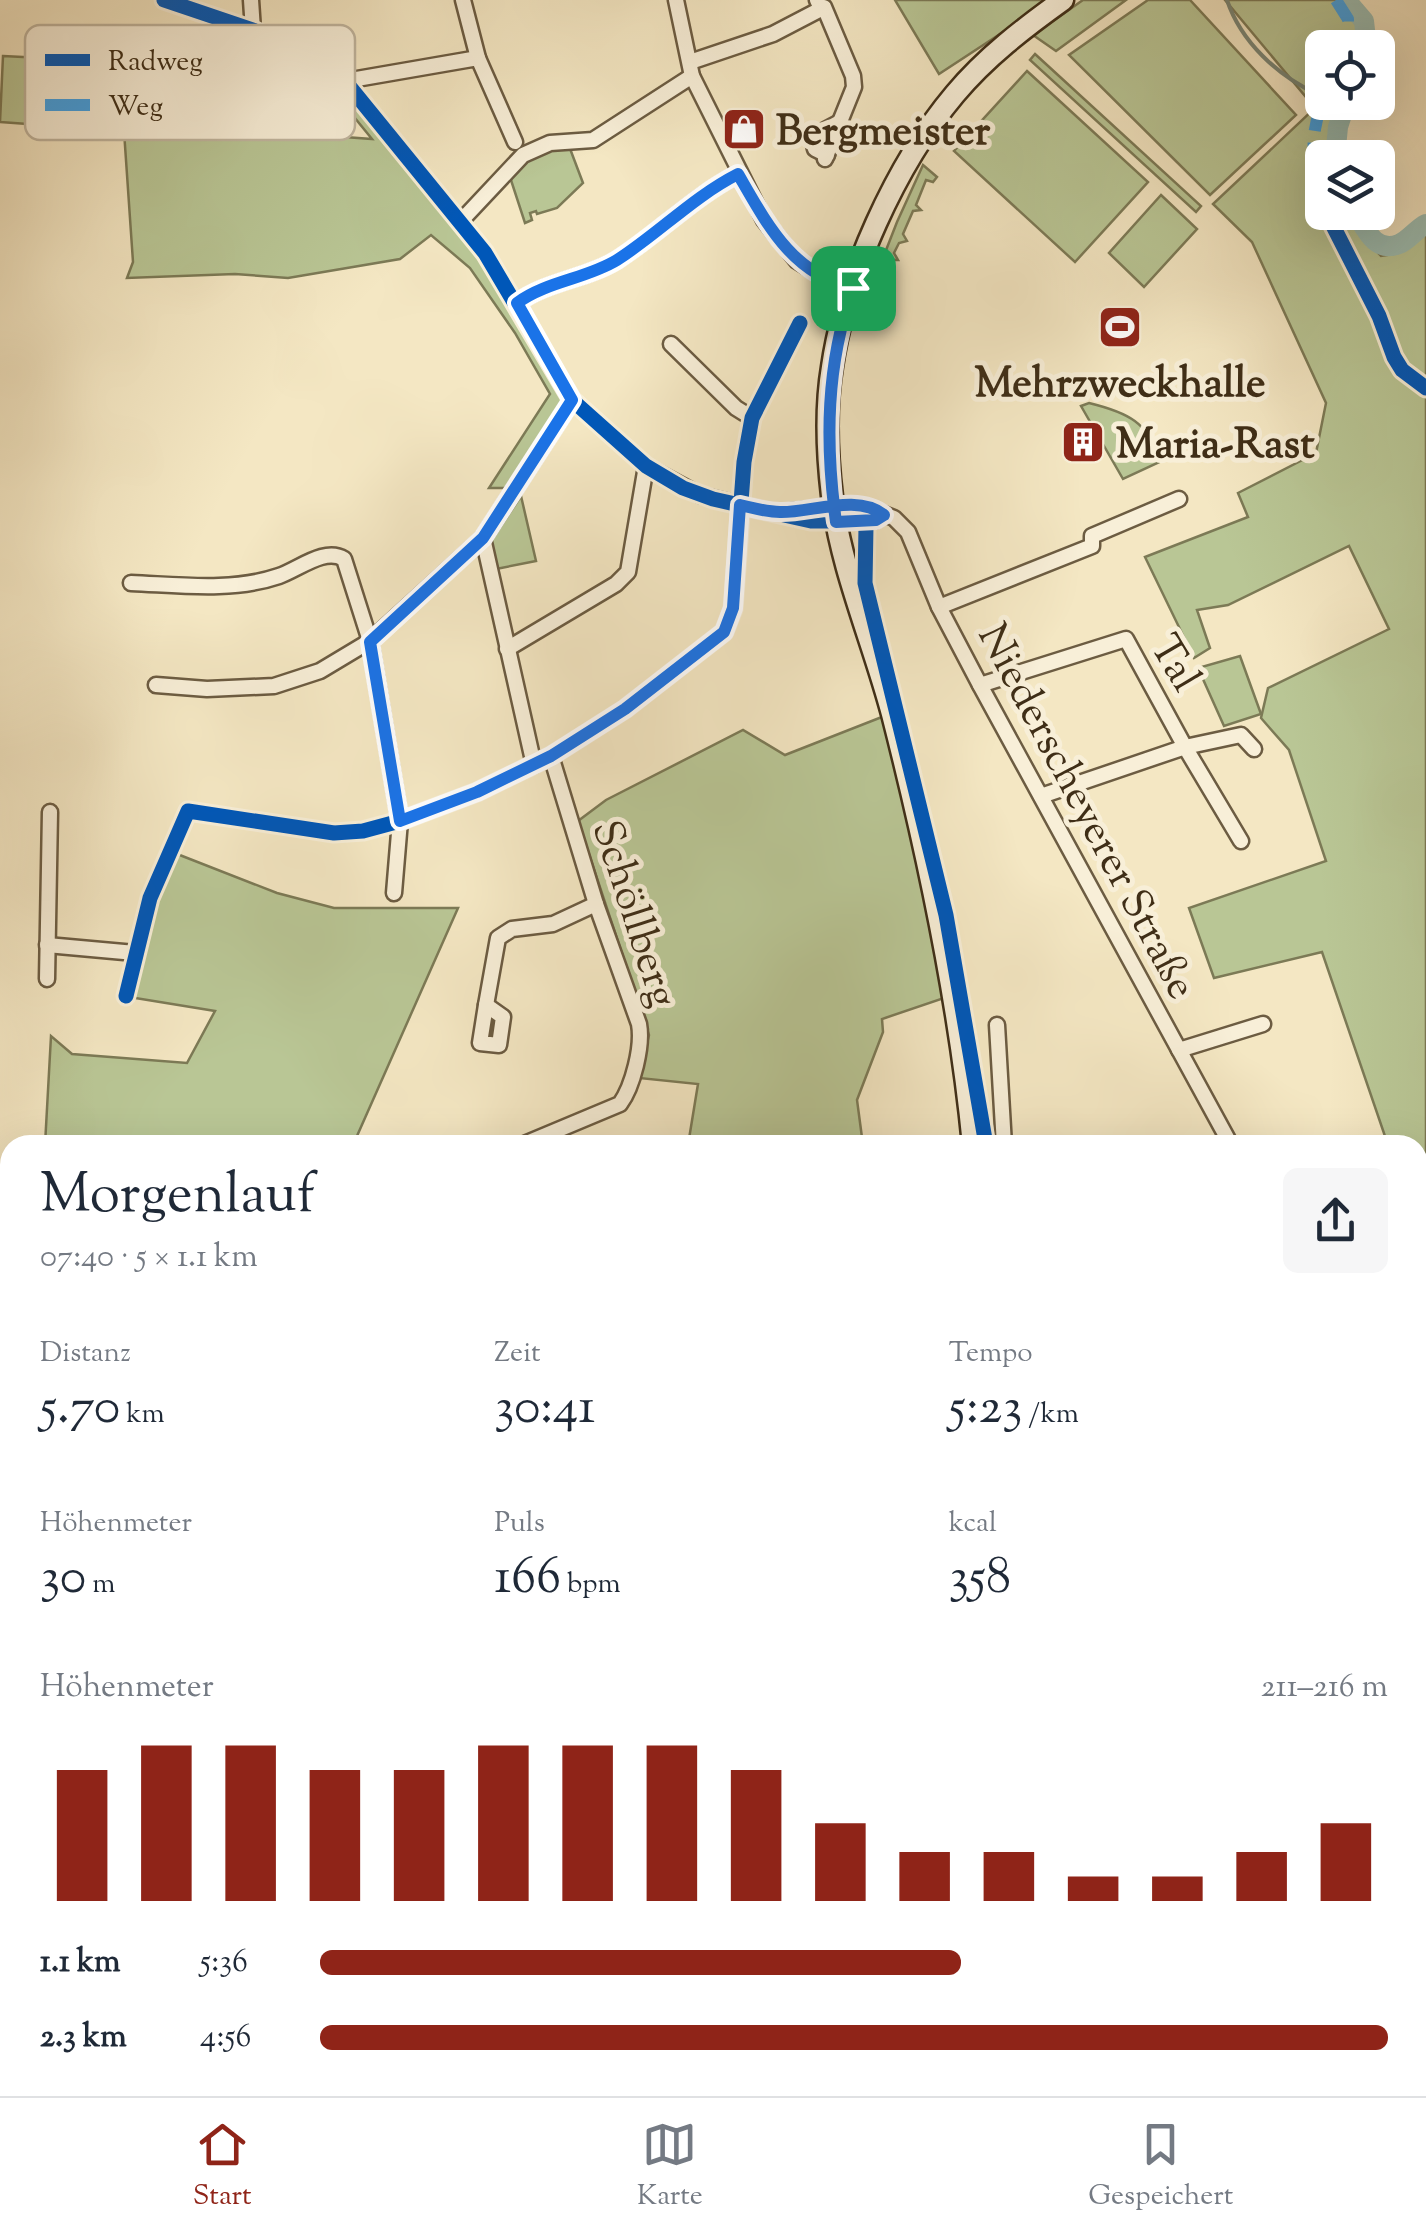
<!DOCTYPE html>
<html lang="de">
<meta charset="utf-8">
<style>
body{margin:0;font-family:"Sorts Mill Goudy",serif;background:#f6f6f7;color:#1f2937;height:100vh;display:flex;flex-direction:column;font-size:38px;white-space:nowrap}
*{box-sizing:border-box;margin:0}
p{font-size:32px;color:#747a83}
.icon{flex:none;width:55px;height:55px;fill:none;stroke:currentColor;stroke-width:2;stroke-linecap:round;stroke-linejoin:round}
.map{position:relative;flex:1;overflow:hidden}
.drawer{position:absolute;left:0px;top:1135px;width:1428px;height:962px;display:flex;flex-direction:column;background:#fff;border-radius:30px 30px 0 0;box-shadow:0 10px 40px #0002}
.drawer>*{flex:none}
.fabs{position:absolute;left:1305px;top:30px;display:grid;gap:20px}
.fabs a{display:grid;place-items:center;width:90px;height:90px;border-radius:15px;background:#fff;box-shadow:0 10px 40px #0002;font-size:50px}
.pin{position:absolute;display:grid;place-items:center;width:85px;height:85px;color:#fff;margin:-42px;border-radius:20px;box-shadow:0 5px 15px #0006}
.round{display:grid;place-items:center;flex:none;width:105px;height:105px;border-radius:15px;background:#f6f6f7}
.overview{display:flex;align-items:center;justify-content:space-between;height:170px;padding:0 40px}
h1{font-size:55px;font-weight:600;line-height:75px}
.stats{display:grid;grid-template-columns:repeat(3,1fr);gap:15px;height:170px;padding:10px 40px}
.stats div{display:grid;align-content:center}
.stats b{font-size:50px;font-weight:600}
.stats small{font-size:28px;font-weight:400}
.stats p{font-size:28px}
.chart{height:280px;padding:20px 40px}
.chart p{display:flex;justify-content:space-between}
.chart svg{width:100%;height:180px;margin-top:10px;stroke:#8f2418;stroke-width:6}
ul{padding:0 40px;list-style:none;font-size:32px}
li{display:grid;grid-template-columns:160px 120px 1fr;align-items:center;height:75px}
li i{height:25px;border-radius:12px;background:#8f2418}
.tab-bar{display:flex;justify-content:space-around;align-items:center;height:140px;border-top:2px solid #e0e1e3;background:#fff;font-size:28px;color:#747a83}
.tab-bar a{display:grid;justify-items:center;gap:5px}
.tab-bar .selected{color:#8f2418}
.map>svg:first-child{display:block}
</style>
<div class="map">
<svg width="1426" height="2096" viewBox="0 0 1426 2096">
<rect width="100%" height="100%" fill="#f4e7c3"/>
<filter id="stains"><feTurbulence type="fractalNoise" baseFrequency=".002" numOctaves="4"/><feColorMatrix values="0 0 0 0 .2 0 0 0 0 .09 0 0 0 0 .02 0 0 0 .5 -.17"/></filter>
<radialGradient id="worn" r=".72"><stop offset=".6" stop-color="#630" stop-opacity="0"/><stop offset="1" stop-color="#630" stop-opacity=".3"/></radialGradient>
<g fill="#b9c695" stroke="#7c7a56" stroke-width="2.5">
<path d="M895,0H1052L939,74Z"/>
<path d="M1083,0H1126L1056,51L1033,35Z"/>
<path d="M1148,0H1190L1296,115L1210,195L1069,55Z"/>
<path d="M1225,0H1343L1360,18L1365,47L1322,48V102L1342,103L1328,157L1322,158V212L1353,213L1362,235L1381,256L1393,254L1426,234V1223L1418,1220V1145H1388L1322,952L1214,978L1189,908L1326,861L1289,750L1261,718L1268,688L1389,629L1349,546L1228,605L1197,610L1210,648L1194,658L1145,557L1248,517L1238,493L1316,453L1326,403L1252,242L1213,204L1315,108Z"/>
<path d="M1035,54L1201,206L1196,212L1030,60Z"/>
<path d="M3,56L83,60L233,101L294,102V116L302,117L304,134L372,139L346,107L353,100L473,250L567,397L550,430L505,488H489L550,394L515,333L470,268L431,235L400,259L288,278L235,274L127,278L133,262L124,131L0,122Z"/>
<path d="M1027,71L1148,182L1075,262L954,151Z"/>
<path d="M569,146L583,183L557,208L537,214L536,211L530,213L532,220L525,223L509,174L531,155Z"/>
<path d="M923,165L937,177L933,182L926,180L916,205L921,210L913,211L903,234L907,241L899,243L894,253L898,260H891L885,272L891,277L887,281H874L897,222Z"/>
<path d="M1161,195L1197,229L1144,287L1109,253Z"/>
<path d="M1089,403C1130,413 1145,422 1164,460L1123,479L1081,406Z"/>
<path d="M521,496L536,561L496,569L491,541Z"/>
<path d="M1240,656L1261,714L1224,726L1198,668Z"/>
<path d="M892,713L953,995L882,1019L883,1032L857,1100L863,1145H688L698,1084L639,1078L649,1035L578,821L606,800L743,730L785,755Z"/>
<path d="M172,852L277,893L334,908H458L353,1145H45L51,1036L72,1054L187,1063L215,1011L129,997L137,957Z"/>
<path d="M10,1316V1849L0,1851V1321Z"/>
</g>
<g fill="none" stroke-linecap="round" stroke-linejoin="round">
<path stroke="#778576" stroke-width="4" d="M1227,0C1241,42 1278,76 1317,94"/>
<g stroke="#9cbfb5" stroke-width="20">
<path d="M1346,0L1364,21L1367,48"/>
<path d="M1335,158L1338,127L1346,102"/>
<path d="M1355,212C1365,228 1375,254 1399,244C1409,240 1416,229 1426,224"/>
</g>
<g stroke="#6c5c42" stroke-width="19">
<g id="street">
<path d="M164,0L253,30L305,55L345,81L485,253L572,400L646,466L700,495L796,518L836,522L876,520L883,515"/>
<path d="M251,0L253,30"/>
<path d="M463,0L478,58"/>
<path d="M676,0L692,76L764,220L797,261L823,277L853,288"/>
<path d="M817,0L821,9L824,7L853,76L854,87L825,159"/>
<path d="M690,62L773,34L821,9"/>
<path d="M345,81L478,58L515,142"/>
<path d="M827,155L815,149L812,137L838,123"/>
<path d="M461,221L523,155L550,143L593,140L692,76"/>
<path d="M517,303C547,281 586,279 617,260C659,233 693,197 738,174"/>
<path d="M671,344L736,408L752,418"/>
<path d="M785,512L834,507H866L894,518L908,532L939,607L980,685L1231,1145"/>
<path d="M483,538L534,765"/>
<path d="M131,583C180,585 232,592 279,576C299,569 325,547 344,559L370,641L400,821L394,893"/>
<path d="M939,607L1092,546V536L1179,499"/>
<path d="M507,649L616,584L628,572L646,466"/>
<path d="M156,685L207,689L274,686L320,671L370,641L483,538L572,400"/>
<path d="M980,685L1126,639L1185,747L1241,735L1254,749"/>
<path d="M1041,796L1185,747L1241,841"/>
<path d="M47,945L135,953"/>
<path d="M47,979L50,812"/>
<path d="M126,996L150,898L188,811L334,833L363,831L400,821L477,792L551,756L625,709L724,632L733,609L744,462L752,418L800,323"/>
<path d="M486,1005L498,938L512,929L553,924L596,904"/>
<path d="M486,1005L503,1017L499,1045L480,1043Z"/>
<path d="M997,1025L1004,1145"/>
<path d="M1179,1050L1263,1024"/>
<path d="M522,1145L620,1104C633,1086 643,1046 639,1024L596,904L551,756"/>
<path d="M1418,1378L1426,1376"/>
<path d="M1418,1444L1426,1443"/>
<path d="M1418,1485L1426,1500"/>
<path d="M1418,1884L1426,1893"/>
<path d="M1418,1990L1426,1988"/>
<path d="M1418,2085L1426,2083"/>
<path d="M829,2088L830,2096"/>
<path d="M1199,2088L1201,2096"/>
<path d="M1078,2096L1084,2088"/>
<path d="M1329,2096L1395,2088"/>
</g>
</g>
<g stroke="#3f2e17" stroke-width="25">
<g id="secondary">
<path d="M973,1145C959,1000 928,855 892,714C873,642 841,570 832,496C827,454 825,409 832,367C845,277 896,164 955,94C986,57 1024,28 1063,0"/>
<path d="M981,2088L983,2096"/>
</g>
</g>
<use href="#street" stroke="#f8efd8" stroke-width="14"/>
<use href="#secondary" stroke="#f8efd8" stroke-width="20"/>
<g stroke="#3fa3ea" stroke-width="12" stroke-dasharray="25 12" stroke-linecap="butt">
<path d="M1336,0L1348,19V48"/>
<path d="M1322,204C1313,170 1308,136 1323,102"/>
<path d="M1012,2088L1017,2096"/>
<path d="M1199,2088L1201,2096"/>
</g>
<g stroke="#f8efd8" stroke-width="21">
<g id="cycleway">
<path d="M164,0L253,30L305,55L345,81L485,253L572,400L646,466L683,488L713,499L811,521H866"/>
<path d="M1326,212L1379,316L1394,357L1402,370L1426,388"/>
<path d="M863,507L866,526L865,583L946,915L986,1145"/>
<path d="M126,996L150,898L188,811L334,833L363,831L400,821L477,792L551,756L625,709L724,632L733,609L744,462L752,418L800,323"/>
</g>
</g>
<use href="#cycleway" stroke="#0057b8" stroke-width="15"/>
</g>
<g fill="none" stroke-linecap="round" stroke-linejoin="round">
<g stroke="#fff" stroke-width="20">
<path id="route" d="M853,288C792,274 767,224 738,174C693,197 659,233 617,260C586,279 547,281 517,303L572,400L483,538L370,642L400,821L477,792L551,756L625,709L724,632L733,608L740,505C753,508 766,512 780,512C810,513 858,493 884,515L876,520L836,522C825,442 826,365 853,288"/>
</g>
<use href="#route" stroke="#1a73e8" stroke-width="12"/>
</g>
<defs>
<g id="shop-square" transform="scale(2.25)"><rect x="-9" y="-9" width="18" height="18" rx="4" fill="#8f2418" stroke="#f8efd8"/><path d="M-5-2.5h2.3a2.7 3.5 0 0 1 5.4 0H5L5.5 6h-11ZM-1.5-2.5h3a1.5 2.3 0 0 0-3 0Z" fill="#fff"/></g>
<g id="stadium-square" transform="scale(2.25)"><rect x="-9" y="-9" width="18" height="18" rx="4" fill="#8f2418" stroke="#f8efd8"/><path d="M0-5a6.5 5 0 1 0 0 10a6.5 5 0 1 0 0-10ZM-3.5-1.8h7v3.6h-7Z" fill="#fff"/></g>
<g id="building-square" transform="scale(2.25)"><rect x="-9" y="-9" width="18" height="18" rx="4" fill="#8f2418" stroke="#f8efd8"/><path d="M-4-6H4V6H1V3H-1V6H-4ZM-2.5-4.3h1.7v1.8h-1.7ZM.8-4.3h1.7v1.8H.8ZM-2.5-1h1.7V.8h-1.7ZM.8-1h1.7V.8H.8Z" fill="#fff"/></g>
</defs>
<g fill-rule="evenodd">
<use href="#shop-square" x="744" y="129"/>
<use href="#stadium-square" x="1120" y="327"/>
<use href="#building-square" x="1083" y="442"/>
</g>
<g text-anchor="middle" stroke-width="10" stroke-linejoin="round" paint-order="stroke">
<g font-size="42" font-weight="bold" fill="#3f2e17" stroke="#f8efd8" text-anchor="start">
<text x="776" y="144">Bergmeister</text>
<text x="1120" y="396" text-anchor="middle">Mehrzweckhalle</text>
<text x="1116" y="457">Maria-Rast</text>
</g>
<g font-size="42" fill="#3f2e17" stroke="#f8efd8">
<text transform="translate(1177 662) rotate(59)" y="15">Tal</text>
<text transform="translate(1089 810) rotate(62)" y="15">Niederscheyerer Straße</text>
<text transform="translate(637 913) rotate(72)" y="15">Schöllberg</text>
</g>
</g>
<rect x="25" y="25" width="330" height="115" rx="15" fill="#f8efd8" stroke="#c0b59e" stroke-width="2.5"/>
<rect x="45" y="54" width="45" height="12" fill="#0057b8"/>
<rect x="45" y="99" width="45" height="12" fill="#3fa3ea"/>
<g font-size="28" fill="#3f2e17">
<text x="108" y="70">Radweg</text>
<text x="108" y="115">Weg</text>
</g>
<rect width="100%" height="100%" filter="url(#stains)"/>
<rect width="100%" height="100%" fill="url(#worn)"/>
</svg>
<div class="fabs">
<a><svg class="icon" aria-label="locate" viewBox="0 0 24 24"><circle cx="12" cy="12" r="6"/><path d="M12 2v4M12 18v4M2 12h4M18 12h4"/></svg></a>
<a><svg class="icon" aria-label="layers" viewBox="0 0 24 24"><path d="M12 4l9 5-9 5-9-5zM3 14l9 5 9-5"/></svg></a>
</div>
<div class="pin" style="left:853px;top:288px;background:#1e9e55"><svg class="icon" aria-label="arrive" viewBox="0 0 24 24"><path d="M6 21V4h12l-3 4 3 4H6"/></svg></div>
<section class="drawer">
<div class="overview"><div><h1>Morgenlauf</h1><p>07:40 · 5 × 1.1 km</p></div><a class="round"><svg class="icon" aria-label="share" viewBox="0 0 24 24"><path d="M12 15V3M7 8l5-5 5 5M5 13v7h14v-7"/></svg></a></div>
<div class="stats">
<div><p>Distanz</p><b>5.70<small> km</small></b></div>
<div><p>Zeit</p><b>30:41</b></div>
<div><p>Tempo</p><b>5:23<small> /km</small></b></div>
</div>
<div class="stats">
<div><p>Höhenmeter</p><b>30<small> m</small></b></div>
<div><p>Puls</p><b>166<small> bpm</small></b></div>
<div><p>kcal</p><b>358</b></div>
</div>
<div class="chart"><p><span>Höhenmeter</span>211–216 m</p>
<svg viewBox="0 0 160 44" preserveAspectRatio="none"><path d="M5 44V12M15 44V6M25 44V6M35 44V12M45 44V12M55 44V6M65 44V6M75 44V6M85 44V12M95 44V25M105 44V32M115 44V32M125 44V38M135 44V38M145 44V32M155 44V25"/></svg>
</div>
<ul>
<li><b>1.1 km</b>5:36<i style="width:60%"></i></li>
<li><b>2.3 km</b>4:56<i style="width:100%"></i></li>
</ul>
</section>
</div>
<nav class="tab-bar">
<a class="selected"><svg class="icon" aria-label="home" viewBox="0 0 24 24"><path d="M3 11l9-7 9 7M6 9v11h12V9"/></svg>Start</a>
<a><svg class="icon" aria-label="map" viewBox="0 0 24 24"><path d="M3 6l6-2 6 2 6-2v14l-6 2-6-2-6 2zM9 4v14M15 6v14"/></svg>Karte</a>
<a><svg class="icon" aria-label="saved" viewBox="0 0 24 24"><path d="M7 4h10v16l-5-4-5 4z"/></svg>Gespeichert</a>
</nav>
